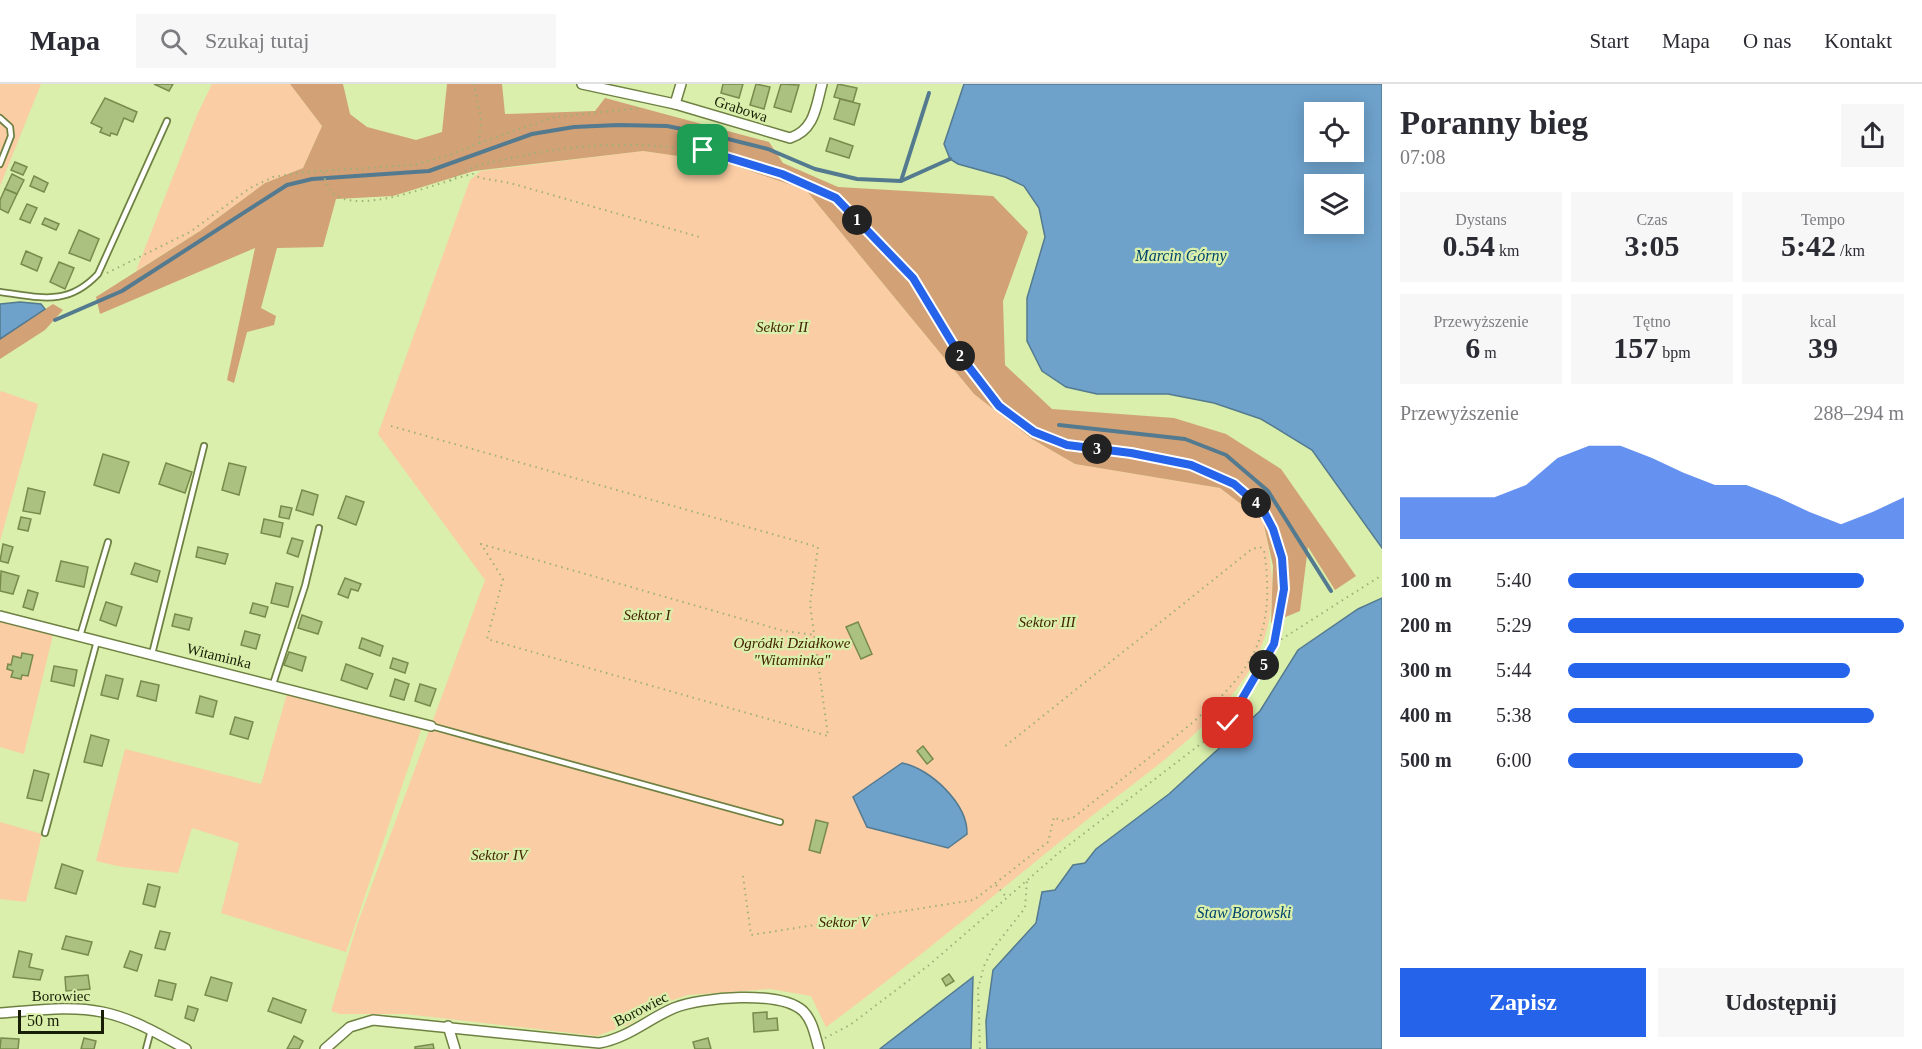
<!DOCTYPE html>
<html lang="pl">
<meta charset="utf-8">
<style>
body{margin:0;font-family:Georgia,serif;background:#f7f7f7;color:#2b2b33;height:100vh;display:flex;flex-direction:column;font-size:22px;white-space:nowrap}
*{box-sizing:border-box;margin:0}
p{font-size:20px;color:#7c7c81}
.icon{flex:none;width:33px;height:33px;fill:none;stroke:currentColor;stroke-width:2;stroke-linecap:round;stroke-linejoin:round}
.map{position:relative;flex:1;overflow:hidden}
.side{display:flex;flex-direction:column;background:#fff;width:540px}
.side>*{flex:none}
.buttons{position:absolute;left:1304px;top:18px;display:grid;gap:12px}
.buttons a{display:grid;place-items:center;width:60px;height:60px;border-radius:0px;background:#fff;box-shadow:0 3px 15px #0003;font-size:30px}
.scale{position:absolute;left:18px;bottom:15px;width:86px;box-sizing:border-box;padding-left:6px;border:3px solid #171e05;border-top:0;font-size:16px;line-height:21px;white-space:nowrap;color:#171e05;-webkit-text-stroke:4px #d9efab;paint-order:stroke}
.pin{position:absolute;display:grid;place-items:center;width:51px;height:51px;color:#fff;margin:-26px;border-radius:12px;box-shadow:0 3px 9px #0006}
.km{position:absolute;width:30px;height:30px;margin:-15px;border-radius:50%;background:#222;color:#fff;font-size:16px;line-height:30px;text-align:center}
.round{display:grid;place-items:center;flex:none;width:63px;height:63px;border-radius:0px;background:#f7f7f7}
.summary{display:flex;align-items:center;justify-content:space-between;height:102px;padding:0 18px}
h1{font-size:33px;font-weight:700;line-height:45px}
.stats{display:grid;grid-template-columns:repeat(3,1fr);gap:9px;height:102px;padding:6px 18px}
.stats div{display:grid;align-content:center;border-radius:0px;background:#f7f7f7;text-align:center}
.stats b{font-size:30px;font-weight:700}
.stats small{font-size:16px;font-weight:400}
.stats p{font-size:16px}
.chart{height:168px;padding:12px 18px}
.chart p{display:flex;justify-content:space-between}
.chart svg{width:100%;height:108px;margin-top:6px;fill:#2563eb;opacity:.7}
.cta{display:flex;gap:12px;margin-top:auto;padding:12px 18px}
.cta a{flex:1;height:69px;border-radius:0px;background:#2563eb;color:#fff;font-size:24px;font-weight:700;line-height:69px;text-align:center}
.cta a+a{background:#f7f7f7;color:#2b2b33}
ul{padding:0 18px;list-style:none;font-size:20px}
li{display:grid;grid-template-columns:96px 72px 1fr;align-items:center;height:45px}
li i{height:15px;border-radius:8px;background:#2563eb}
header{display:flex;align-items:center;gap:36px;box-sizing:border-box;height:84px;padding:0 30px;background:#fff;border-bottom:2px solid #e1e1e2}
header strong{font-size:28px}
nav{display:flex;gap:33px;margin-inline-start:auto;font-size:21px}
.search{width:420px;height:54px;background:#f7f7f7;display:flex;align-items:center;gap:15px;box-sizing:border-box;padding:0 21px;border-radius:0px;color:#7c7c81;font-size:22px}
main{display:flex;flex:1;min-height:0}
.map>svg:first-child{display:block}
</style>
<header>
<strong>Mapa</strong>
<div class="search"><svg class="icon" aria-label="search" viewBox="0 0 24 24"><circle cx="10" cy="10" r="6"/><path d="M15 15l6 6"/></svg>Szukaj tutaj</div>
<nav><a>Start</a><a>Mapa</a><a>O nas</a><a>Kontakt</a></nav>
</header>
<main>
<div class="map">
<svg width="1382" height="965" viewBox="0 0 1382 965">
<rect width="100%" height="100%" fill="#d9efab"/>
<g fill="#fbcda4">
<path d="M0,0H41L0,102Z"/>
<path d="M212,0H290L322,42L303,84L265,99L200,147L136,187L197,31Z"/>
<path d="M643,67L727,79L806,106L974,310L1032,355L1075,380L1220,404L1263,437C1274,487 1279,531 1254,578C1221,641 1139,694 1083,739C998,808 914,878 826,943L811,912L770,905L688,911L661,920L630,940L597,952L405,930H340L331,927L357,841L485,496L378,350L470,96L481,87Z"/>
<path d="M1,307L38,320L0,457V308Z"/>
<path d="M0,537L53,551L24,670L0,663Z"/>
<path d="M287,610L422,643L346,868L221,829L239,759L192,744L178,789L122,783L96,777L125,665L261,700Z"/>
<path d="M0,738L42,750L26,818L0,815Z"/>
</g>
<g fill="#d2a176">
<path d="M290,0H343L350,30L367,43L416,56L442,48L447,0H502L505,30L595,27L605,14L769,58L783,79L838,103L993,112L1028,148L1003,217L1005,281L1052,325L1174,334L1226,350L1281,385L1356,492L1335,506L1308,463L1300,527L1271,539L1273,482L1263,437L1220,404L1075,380L1032,355L974,310L806,106L727,79L643,67L474,87L393,112L336,115L323,163L277,164L261,224L276,232L274,241L247,248L234,299L227,296L255,164L100,230L96,213L200,147L265,99L303,84L322,42Z"/>
<path d="M53,220L63,226L45,246L0,275V255Z"/>
</g>
<g fill="#6ea2cb" stroke="#547a90" stroke-width="1.5" fill-rule="evenodd">
<path d="M964,0H1382V464L1312,366L1261,335L1214,319L1168,310H1097L1066,303L1042,287L1027,257V214L1045,153L1039,124L1024,102L1005,93L958,80L950,75L944,60ZM1353,28V68H1314V28ZM1353,100V140H1314V100Z"/>
<path d="M20,218L41,220L45,225L0,255V220Z"/>
<path d="M1382,514V965H987L986,937L993,886L1036,839L1042,808L1055,806L1073,781L1085,779L1096,765L1169,710L1260,627L1298,566L1358,525Z"/>
<path d="M902,679C930,684 968,720 967,750L948,764L867,743L853,713Z"/>
<path d="M973,893L971,965H880L881,964Z"/>
</g>
<g fill="none" stroke-linecap="round" stroke-linejoin="round">
<g stroke="#547a90" stroke-width="4">
<path d="M901,97L929,9"/>
<path d="M55,236L122,207L287,101L312,95L429,87L532,50L574,43L618,41L667,42L716,52L768,65L815,85L857,95L901,97L950,75"/>
<path d="M1059,341L1185,355L1226,371L1268,407L1331,507"/>
</g>
</g>
<g fill="#abc17f" stroke="#788b4c" stroke-width="1.5">
<path d="M154,0H173L169,7Z"/>
<path d="M723,0H743L739,14L721,9Z"/>
<path d="M756,0L770,3L764,25L750,21Z"/>
<path d="M781,0L799,1L791,28L774,23Z"/>
<path d="M838,0L857,4L853,18L834,13Z"/>
<path d="M105,14L137,28L133,38L124,34L117,51L111,49L110,52L100,48L102,44L91,39Z"/>
<path d="M840,15L860,20L854,41L834,35Z"/>
<path d="M830,54L853,62L849,74L826,67Z"/>
<path d="M15,78L27,83L23,91L11,86Z"/>
<path d="M12,90L24,96L17,110L5,105Z"/>
<path d="M34,92L48,99L44,108L30,102Z"/>
<path d="M5,105L17,110L8,129L0,125V116Z"/>
<path d="M27,120L37,124L30,139L20,135Z"/>
<path d="M45,134L59,140L56,146L42,140Z"/>
<path d="M79,146L99,155L90,177L69,169Z"/>
<path d="M26,167L42,174L37,187L21,180Z"/>
<path d="M59,178L74,184L65,205L50,198Z"/>
<path d="M103,370L129,378L119,409L94,401Z"/>
<path d="M166,379L192,388L185,409L159,400Z"/>
<path d="M229,379L246,383L239,411L222,406Z"/>
<path d="M28,404L45,408L40,430L23,427Z"/>
<path d="M302,406L318,411L313,431L296,426Z"/>
<path d="M346,412L364,418L356,441L338,434Z"/>
<path d="M281,422L292,424L289,435L279,433Z"/>
<path d="M21,433L31,435L28,447L18,445Z"/>
<path d="M264,435L283,439L280,453L261,449Z"/>
<path d="M292,454L303,457L298,473L287,469Z"/>
<path d="M3,460L13,463L8,479L0,477Z"/>
<path d="M198,463L228,470L225,480L196,473Z"/>
<path d="M61,477L88,483L84,503L56,497Z"/>
<path d="M135,479L160,487L157,498L131,490Z"/>
<path d="M1,487L19,492L13,510L0,507Z"/>
<path d="M345,494L361,500L358,507L351,505L348,514L338,510Z"/>
<path d="M276,499L293,503L288,523L271,519Z"/>
<path d="M28,506L38,509L33,526L23,523Z"/>
<path d="M106,518L122,523L116,542L100,536Z"/>
<path d="M253,519L268,523L265,533L250,529Z"/>
<path d="M175,530L192,534L189,546L172,542Z"/>
<path d="M302,531L322,538L318,550L298,544Z"/>
<path d="M858,538L872,570L861,575L846,543Z"/>
<path d="M245,547L260,551L256,565L241,561Z"/>
<path d="M362,554L383,562L380,572L359,564Z"/>
<path d="M289,568L306,573L302,587L284,581Z"/>
<path d="M22,569L33,571L28,592L22,591L21,595L11,593L13,587L7,585L8,580L11,581L13,572L21,574Z"/>
<path d="M393,574L408,579L405,589L390,584Z"/>
<path d="M346,580L373,590L367,605L341,596Z"/>
<path d="M54,582L77,586L74,602L51,597Z"/>
<path d="M106,591L123,595L118,615L101,611Z"/>
<path d="M395,595L409,600L404,616L390,612Z"/>
<path d="M141,597L159,601L156,617L137,612Z"/>
<path d="M420,600L436,605L430,622L415,617Z"/>
<path d="M200,612L217,617L213,633L196,629Z"/>
<path d="M235,633L253,638L248,655L230,650Z"/>
<path d="M91,651L109,656L102,682L84,678Z"/>
<path d="M923,662L933,675L927,680L917,667Z"/>
<path d="M34,686L49,690L42,717L27,714Z"/>
<path d="M816,736L828,739L820,769L809,766Z"/>
<path d="M62,780L83,787L76,810L55,804Z"/>
<path d="M148,800L160,803L155,823L143,820Z"/>
<path d="M160,847L170,849L165,866L155,864Z"/>
<path d="M66,852L92,858L88,871L62,865Z"/>
<path d="M19,867L32,870L29,883L43,886L40,896L13,893Z"/>
<path d="M130,867L142,871L137,887L124,883Z"/>
<path d="M949,890L954,897L946,902L942,895Z"/>
<path d="M88,891L90,905L66,907L65,893Z"/>
<path d="M211,893L232,899L227,917L205,911Z"/>
<path d="M159,896L176,900L172,916L155,912Z"/>
<path d="M273,914L306,926L301,939L268,927Z"/>
<path d="M188,922L198,925L194,937L185,934Z"/>
<path d="M767,928V935L777,934L778,946L754,948L753,929Z"/>
<path d="M294,952L303,957L299,965H287Z"/>
<path d="M1,954L19,955L18,965H0Z"/>
<path d="M84,954L96,957L94,965H81Z"/>
<path d="M708,954L711,965H695L693,958Z"/>
<path d="M433,960L434,965H415V963Z"/>
</g>
<g fill="none" stroke-linecap="round" stroke-linejoin="round">
<g stroke="#6e8142" stroke-width="8">
<g id="service">
<path d="M0,34L10,43L11,52L0,80"/>
<path d="M0,208C40,213 67,223 98,190L167,37"/>
<path d="M80,552L108,458"/>
<path d="M152,570L204,362"/>
<path d="M273,600L305,502L319,444"/>
<path d="M431,642L780,738"/>
<path d="M45,749L97,557"/>
<path d="M146,965L151,946"/>
</g>
</g>
<g stroke="#6e8142" stroke-width="12">
<g id="minor">
<path d="M582,0L675,20L790,54C815,46 816,22 822,0"/>
<path d="M675,20L681,0"/>
<path d="M0,532L431,642"/>
<path d="M0,929C33,927 69,921 102,928C132,934 159,950 186,965"/>
<path d="M448,942L455,965"/>
<path d="M325,965L350,943L373,936L599,959C628,954 648,935 674,924C702,913 780,906 803,927C813,937 815,952 819,965"/>
</g>
</g>
<g stroke="#9eb079" stroke-width="2" stroke-dasharray="1.5 4.5" stroke-linecap="butt">
<path d="M479,59L555,33L640,24"/>
<path d="M324,88C327,149 440,96 473,90L480,94L510,99L703,154"/>
<path d="M450,97C472,79 494,78 521,72C616,52 713,58 801,98C812,103 827,107 836,115C846,122 855,134 863,143C879,160 898,176 913,194C944,234 961,286 999,322C1042,363 1077,360 1131,369C1209,381 1291,411 1284,506C1282,524 1277,543 1274,560"/>
<path d="M107,189L190,148L250,104L273,93L304,88L413,81L447,72L479,59L481,35L474,0"/>
<path d="M391,342L818,463L810,520L828,652L487,555L503,495L481,460L784,547L815,551"/>
<path d="M743,792L751,851L974,816L1048,758L1054,733L1061,737L1074,733C1112,703 1149,674 1186,644C1251,590 1277,554 1264,466L1260,463L1252,465L1004,663"/>
<path d="M996,801L1007,814"/>
<path d="M825,954L850,941L929,881L1061,767L1228,639L1274,560L1382,491"/>
<path d="M980,965L978,905L984,882L992,866L1025,824L1027,796"/>
</g>
<use href="#service" stroke="#fff" stroke-width="4.5"/>
<use href="#minor" stroke="#fff" stroke-width="9"/>
</g>
<g fill="none" stroke-linecap="round" stroke-linejoin="round">
<g stroke="#fff" stroke-width="12">
<path id="route" d="M703,66L782,90L836,114L913,194L959,270L999,322L1034,348L1067,361L1131,369L1191,381L1234,400L1262,424L1273,445L1282,474L1284,505L1274,560L1228,639"/>
</g>
<use href="#route" stroke="#2563eb" stroke-width="8"/>
</g>
<g text-anchor="middle" stroke-width="4.5" stroke-linejoin="round" paint-order="stroke">
<g font-size="15" fill="#171e05" stroke="#d9efab">
<text transform="translate(741 25) rotate(18)" y="5">Grabowa</text>
<text transform="translate(219 572) rotate(14)" y="5">Witaminka</text>
<text x="61" y="917">Borowiec</text>
<text transform="translate(641 925) rotate(-27)" y="5">Borowiec</text>
</g>
<g font-size="15" font-style="italic" fill="#442400" stroke="#d9efab">
<text x="782" y="248">Sektor II</text>
<text x="647" y="536">Sektor I</text>
<text x="1047" y="543">Sektor III</text>
<text x="792" y="564">Ogródki Działkowe<tspan x="792" dy="17">"Witaminka"</tspan></text>
<text x="499" y="776">Sektor IV</text>
<text x="844" y="843">Sektor V</text>
</g>
<g font-size="16" font-style="italic" fill="#01456d" stroke="#d9efab">
<text x="1181" y="177">Marcin Górny</text>
<text x="1244" y="834">Staw Borowski</text>
</g>
</g>
</svg>
<div class="buttons">
<a><svg class="icon" aria-label="locate" viewBox="0 0 24 24"><circle cx="12" cy="12" r="6"/><path d="M12 2v4M12 18v4M2 12h4M18 12h4"/></svg></a>
<a><svg class="icon" aria-label="layers" viewBox="0 0 24 24"><path d="M12 4l9 5-9 5-9-5zM3 14l9 5 9-5"/></svg></a>
</div>
<div class="scale">50 m</div>
<div class="pin" style="left:703px;top:66px;background:#1e9e55"><svg class="icon" aria-label="arrive" viewBox="0 0 24 24"><path d="M6 21V4h12l-3 4 3 4H6"/></svg></div>
<div class="pin" style="left:1228px;top:639px;background:#d93025"><svg class="icon" aria-label="check" viewBox="0 0 24 24"><path d="M5 12l5 5 9-10"/></svg></div>
<b class="km" style="left:857px;top:136px">1</b>
<b class="km" style="left:960px;top:272px">2</b>
<b class="km" style="left:1097px;top:365px">3</b>
<b class="km" style="left:1256px;top:419px">4</b>
<b class="km" style="left:1264px;top:581px">5</b>
</div>
<section class="side">
<div class="summary"><div><h1>Poranny bieg</h1><p>07:08</p></div><a class="round"><svg class="icon" aria-label="share" viewBox="0 0 24 24"><path d="M12 15V3M7 8l5-5 5 5M5 13v7h14v-7"/></svg></a></div>
<div class="stats">
<div><p>Dystans</p><b>0.54<small> km</small></b></div>
<div><p>Czas</p><b>3:05</b></div>
<div><p>Tempo</p><b>5:42<small> /km</small></b></div>
</div>
<div class="stats">
<div><p>Przewyższenie</p><b>6<small> m</small></b></div>
<div><p>Tętno</p><b>157<small> bpm</small></b></div>
<div><p>kcal</p><b>39</b></div>
</div>
<div class="chart"><p><span>Przewyższenie</span>288–294 m</p>
<svg viewBox="0 0 160 44" preserveAspectRatio="none"><path d="M0 44V27L10 27L20 27L30 27L40 22L50 11L60 6L70 6L80 11L90 17L100 22L110 22L120 27L130 33L140 38L150 33L160 27V44z"/></svg>
</div>
<ul>
<li><b>100 m</b>5:40<i style="width:88%"></i></li>
<li><b>200 m</b>5:29<i style="width:100%"></i></li>
<li><b>300 m</b>5:44<i style="width:84%"></i></li>
<li><b>400 m</b>5:38<i style="width:91%"></i></li>
<li><b>500 m</b>6:00<i style="width:70%"></i></li>
</ul>
<div class="cta"><a>Zapisz</a><a>Udostępnij</a></div>
</section>
</main>
